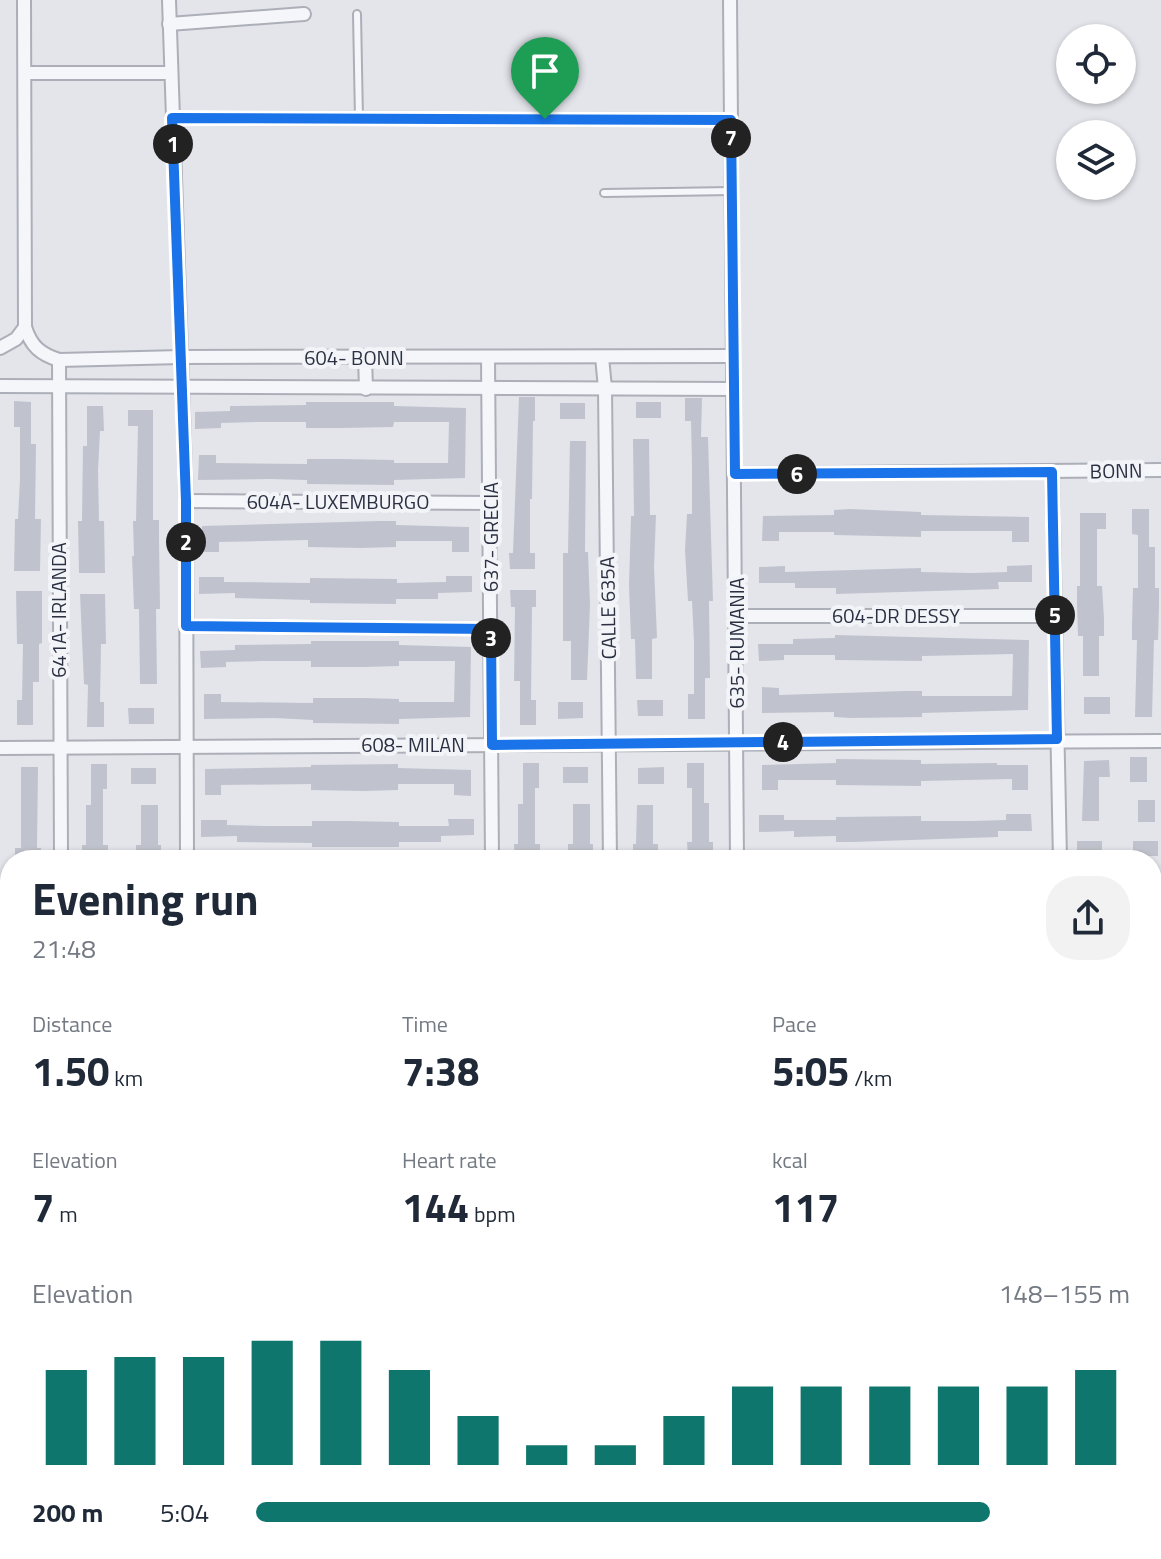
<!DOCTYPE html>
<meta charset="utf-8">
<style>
body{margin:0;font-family:"Titillium Web",sans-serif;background:#f2f2f3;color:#1f2937;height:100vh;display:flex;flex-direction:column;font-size:30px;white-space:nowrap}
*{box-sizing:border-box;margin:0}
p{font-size:26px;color:#747a83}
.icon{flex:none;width:44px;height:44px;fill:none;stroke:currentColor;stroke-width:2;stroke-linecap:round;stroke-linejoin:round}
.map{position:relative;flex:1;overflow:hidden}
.panel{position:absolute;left:0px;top:850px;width:1162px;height:710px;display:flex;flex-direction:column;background:#fff;border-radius:32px 32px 0 0;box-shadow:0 2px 6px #0004}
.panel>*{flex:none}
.fabs{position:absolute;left:1056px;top:24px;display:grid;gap:16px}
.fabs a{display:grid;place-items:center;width:80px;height:80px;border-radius:50%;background:#fff;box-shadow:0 2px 6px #0004;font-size:40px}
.pin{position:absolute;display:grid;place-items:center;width:68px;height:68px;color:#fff;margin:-82px -34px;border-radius:50% 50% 50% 0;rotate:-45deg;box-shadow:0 0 8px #0007}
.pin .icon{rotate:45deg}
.km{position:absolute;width:40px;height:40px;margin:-20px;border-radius:50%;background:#222;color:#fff;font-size:22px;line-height:40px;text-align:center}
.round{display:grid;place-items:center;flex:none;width:84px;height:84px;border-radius:32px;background:#f2f2f3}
.head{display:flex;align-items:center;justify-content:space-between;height:136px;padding:0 32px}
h1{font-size:44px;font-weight:700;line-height:60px}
.figures{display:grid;grid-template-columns:repeat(3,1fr);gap:12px;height:136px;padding:8px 32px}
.figures div{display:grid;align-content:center}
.figures b{font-size:40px;font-weight:700}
.figures small{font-size:22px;font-weight:400}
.figures p{font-size:22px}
.chart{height:224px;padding:16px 32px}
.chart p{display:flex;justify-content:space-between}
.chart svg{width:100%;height:144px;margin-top:8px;stroke:#0f766e;stroke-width:6}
ul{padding:0 32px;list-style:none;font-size:26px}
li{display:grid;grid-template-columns:128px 96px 1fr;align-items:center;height:60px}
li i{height:20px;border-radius:10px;background:#0f766e}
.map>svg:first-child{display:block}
</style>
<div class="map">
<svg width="1161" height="1559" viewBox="0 0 1161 1559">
<rect width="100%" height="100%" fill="#e3e5eb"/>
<path fill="#c6d4c4" d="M0,1065H10V1550H730V1559H0Z"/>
<g fill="#c0c3cd">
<path d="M519,397H535V421H533L532,499H530V553H535V569H510L509,553H513Z"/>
<path d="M685,398H702L701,437H708L713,601H709L710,678H705V719H688V694H694V642L692,601H688L685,550L687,514H692V465L691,421H685Z"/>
<path d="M14,401L31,402V444H36L35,519H41L40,571H14L15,519H18L20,479V427H14Z"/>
<path d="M306,402H394V406L466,408L465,478L394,480V485L307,484V480L269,479L198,480L199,455H216V463L307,464V459H342L394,460V463H448L449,422H394L393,427L342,428H306V422H255L221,423V428L195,429V412L230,411V406L306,405Z"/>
<rect x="636" y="402" width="25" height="16"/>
<rect x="560" y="403" width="25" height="16"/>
<path d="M87,406H103L104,431H100L98,471L99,521H104L105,573H79L78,521H82L83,446H87Z"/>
<path d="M128,410H153V520H159V537L160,609H156L157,684H140L139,609H134L132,556H134L133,521H136L138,426H128Z"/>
<path d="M633,439H649L650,515H656L654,567L657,638L652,639V679H636L635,639H631L629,586L631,516H634Z"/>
<path d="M570,441H586L585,552H588L590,605L587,680H571V641H563V553H568Z"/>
<path d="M850,509L921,512V515L1029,517V542H1012V531H921V537L834,535V532H779V541H762L763,516L834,515V510Z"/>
<path d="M1132,509H1149V547H1155V588H1159V604L1158,640H1154L1152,717H1135L1137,640H1132V624L1133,588H1138V535L1132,534Z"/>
<path d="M1080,513H1106V529H1097V586H1102L1104,619V636H1099V676H1083V636H1078L1077,603V586H1080Z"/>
<path d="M380,521H396V525L469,527V552H452V541H396V547L361,548L308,547V540L219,542V552H202V526Z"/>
<path d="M1032,565V582H998L999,589L836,594V588H795V583H759V567L785,566V572L921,568V572L973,573L1007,572V566Z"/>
<path d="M446,576H472V592L438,593V599H396V604L310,603V600L235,598V593L199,594V577H224V582L310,583V578L397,579V583L446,582Z"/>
<path d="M510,590H536V607H532L531,700H536V725H520V681H514L515,607H511Z"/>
<path d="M16,591H42V643L39,644V682H33V725H17V700H22L23,644H17Z"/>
<path d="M80,594H105L106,644H101L100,702H104V727H87L88,685L84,684Z"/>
<path d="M835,635L1029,640L1028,710L922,713V717L851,718L834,717V712L762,713V687L779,688V695L905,691H922V696H1012L1013,654L922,656V661L835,660V655H784V660L759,661L758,644H793V639L835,638Z"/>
<path d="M311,641H399V645L471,647L470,717L399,719V724L313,723V720L275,718L204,719V694H221V702L313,703V698H364L399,699V702H454L455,661H399V666L364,667H311V661H261L226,662V667L201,668L200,651L235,650V645L311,644Z"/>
<rect x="1084" y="697" width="26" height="17"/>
<path d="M637,700H663V716H638Z"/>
<path d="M558,702H583V718L558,719Z"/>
<path d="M128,708H154V724H129Z"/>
<rect x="1130" y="757" width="17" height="25"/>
<path d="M836,759L921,760V764L997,763V765H1028V790H1012V779L921,781V786L836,785V780H778V790H762V765L836,763Z"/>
<path d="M1109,760L1110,777H1099V821H1082L1084,761Z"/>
<path d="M523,763H539V788H535V844H540V860H515L514,844H518V804H523Z"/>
<path d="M687,763H704V803H709V842H713V859H688L687,842H692V788H687Z"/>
<path d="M91,764H107V789H103V845H108V860H82V845H86V805H91Z"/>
<path d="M398,764V768L471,770V796L454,795V784H398V790L363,791L311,790V784L221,785V795H205V769L311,767V765Z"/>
<path d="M21,767H38L37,848H41V860H15V848H21Z"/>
<rect x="563" y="767" width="25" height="16"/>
<path d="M664,767V784H638V768Z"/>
<rect x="131" y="768" width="25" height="16"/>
<rect x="1138" y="800" width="17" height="22"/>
<path d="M573,804H590V844H593V860H568V844H573Z"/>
<path d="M141,805H158V845H161V860H136V845H141Z"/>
<path d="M637,805H653V844H658V860H633V844H636Z"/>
<path d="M1006,814H1031L1032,831H998V837L852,842H836V836L794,837V831L759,832V815H784V820H836V817L921,816V821H972L1006,820Z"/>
<path d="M448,819H474V835L441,836V842H399V847H312V843L237,842V836L201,837V820H227V825L262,826H312V821H347L399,822V826H449Z"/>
<path d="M1077,841H1102V857L1077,858Z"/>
<rect x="1133" y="841" width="25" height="15"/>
</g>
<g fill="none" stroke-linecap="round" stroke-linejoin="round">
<g stroke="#acafb8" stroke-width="10">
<g id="service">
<path d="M357,14L359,119"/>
<path d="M604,193L732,191"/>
</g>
</g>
<g stroke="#acafb8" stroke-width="16">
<g id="minor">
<path d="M24,0L25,327C31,346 40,354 59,360L181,357L733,356"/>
<path d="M169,0L186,501L187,860"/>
<path d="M730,0L737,860"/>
<path d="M169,24L304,14"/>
<path d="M26,73H169"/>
<path d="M172,118L731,120"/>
<path d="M0,348L16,339L25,327"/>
<path d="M488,357L492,860"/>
<path d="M602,357L605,388L610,860"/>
<path d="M365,358L366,389"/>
<path d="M59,360L61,860"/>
<path d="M0,386L734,389"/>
<path d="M1052,472L1060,860"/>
<path d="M735,474L1161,470"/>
<path d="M186,501L491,503"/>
<path d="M737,616H1055"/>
<path d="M186,626L491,629"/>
<path d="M0,748L1161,741"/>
<path d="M0,1042H10"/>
<path d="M1152,1045H1161"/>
<path d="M0,1059H10"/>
<path d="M1152,1405H1161"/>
<path d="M741,1550L742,1559"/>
<path d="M1064,1550V1559"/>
</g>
</g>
<use href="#service" stroke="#f5f6f9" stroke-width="6"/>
<use href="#minor" stroke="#f5f6f9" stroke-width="12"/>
</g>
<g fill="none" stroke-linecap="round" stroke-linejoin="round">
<g stroke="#fff" stroke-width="16">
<path id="route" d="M172,118L731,120L735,474L1052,472L1057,739L492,745L491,629L186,626V501Z"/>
</g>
<use href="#route" stroke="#1a73e8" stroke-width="10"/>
</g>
<g text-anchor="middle" stroke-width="8" stroke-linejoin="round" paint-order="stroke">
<g font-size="20" fill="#2b3042" stroke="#f2f4f8">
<text x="354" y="365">604- BONN</text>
<text transform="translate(1116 471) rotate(-1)" y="7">BONN</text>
<text x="338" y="509">604A- LUXEMBURGO</text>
<text transform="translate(491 537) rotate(-90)" y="7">637- GRECIA</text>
<text transform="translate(608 608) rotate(-91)" y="7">CALLE 635A</text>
<text transform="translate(59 610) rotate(-90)" y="7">641A- IRLANDA</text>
<text x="896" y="623">604-DR DESSY</text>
<text transform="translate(737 643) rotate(-90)" y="7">635- RUMANIA</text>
<text x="413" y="752">608- MILAN</text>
</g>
</g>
</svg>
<div class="fabs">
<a><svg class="icon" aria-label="locate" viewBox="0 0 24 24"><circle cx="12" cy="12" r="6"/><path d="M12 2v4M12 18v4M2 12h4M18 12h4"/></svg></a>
<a><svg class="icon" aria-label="layers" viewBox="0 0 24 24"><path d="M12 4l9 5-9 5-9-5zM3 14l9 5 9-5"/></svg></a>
</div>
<div class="pin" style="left:545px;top:119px;background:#1e9e55"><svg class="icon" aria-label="arrive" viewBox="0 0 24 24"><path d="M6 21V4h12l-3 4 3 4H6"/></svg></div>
<b class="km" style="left:173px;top:144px">1</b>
<b class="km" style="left:186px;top:542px">2</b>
<b class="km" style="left:491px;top:638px">3</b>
<b class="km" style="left:783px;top:742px">4</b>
<b class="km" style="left:1055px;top:615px">5</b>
<b class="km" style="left:797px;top:474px">6</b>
<b class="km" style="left:731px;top:138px">7</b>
<section class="panel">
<div class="head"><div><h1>Evening run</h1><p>21:48</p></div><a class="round"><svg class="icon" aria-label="share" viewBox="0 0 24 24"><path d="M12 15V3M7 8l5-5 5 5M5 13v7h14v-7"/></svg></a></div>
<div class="figures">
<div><p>Distance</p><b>1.50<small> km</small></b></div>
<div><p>Time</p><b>7:38</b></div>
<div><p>Pace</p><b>5:05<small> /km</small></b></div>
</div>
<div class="figures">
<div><p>Elevation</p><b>7<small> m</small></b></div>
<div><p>Heart rate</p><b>144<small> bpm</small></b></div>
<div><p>kcal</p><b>117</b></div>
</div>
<div class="chart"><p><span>Elevation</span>148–155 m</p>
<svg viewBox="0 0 160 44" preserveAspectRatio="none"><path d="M5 44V15M15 44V11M25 44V11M35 44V6M45 44V6M55 44V15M65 44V29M75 44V38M85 44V38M95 44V29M105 44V20M115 44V20M125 44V20M135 44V20M145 44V20M155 44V15"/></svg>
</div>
<ul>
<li><b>200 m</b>5:04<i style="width:84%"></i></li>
</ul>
</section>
</div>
